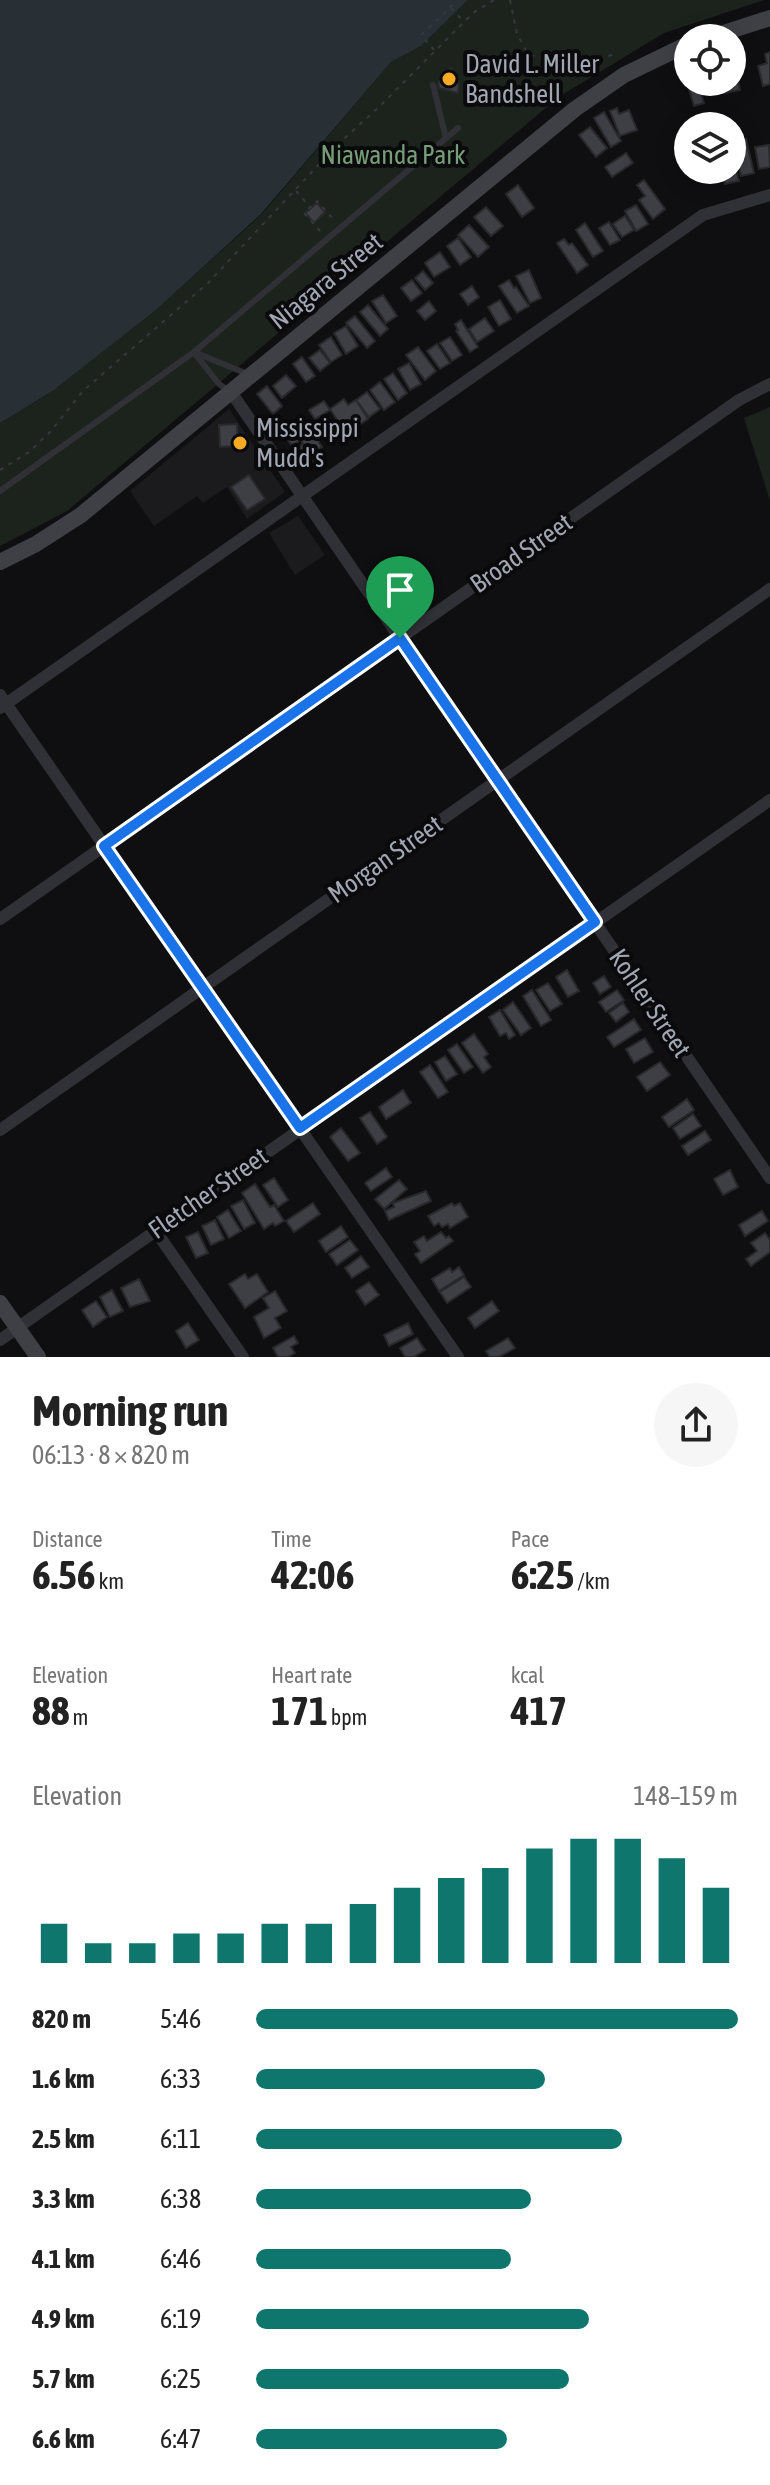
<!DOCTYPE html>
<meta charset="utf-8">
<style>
body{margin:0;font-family:"Asap Condensed",sans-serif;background:#f6f6f6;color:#222;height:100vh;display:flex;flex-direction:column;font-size:30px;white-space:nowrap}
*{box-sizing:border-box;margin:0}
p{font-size:26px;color:#767676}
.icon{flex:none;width:44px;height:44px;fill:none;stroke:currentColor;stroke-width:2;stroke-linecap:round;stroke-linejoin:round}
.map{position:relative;height:1357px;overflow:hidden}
.drawer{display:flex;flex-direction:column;background:#fff;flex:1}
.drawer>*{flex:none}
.buttons{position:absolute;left:674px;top:24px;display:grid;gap:16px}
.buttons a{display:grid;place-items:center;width:72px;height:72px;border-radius:50%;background:#fff;box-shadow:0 4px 20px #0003;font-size:40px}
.pin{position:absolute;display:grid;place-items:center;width:68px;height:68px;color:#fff;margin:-82px -34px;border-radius:50% 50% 50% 0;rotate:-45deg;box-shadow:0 0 8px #0007}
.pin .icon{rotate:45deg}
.round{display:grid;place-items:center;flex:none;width:84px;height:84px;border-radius:42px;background:#f6f6f6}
.head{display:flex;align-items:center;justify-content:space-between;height:136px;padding:0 32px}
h1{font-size:44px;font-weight:700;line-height:60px}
.figures{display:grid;grid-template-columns:repeat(3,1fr);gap:12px;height:136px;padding:8px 32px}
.figures div{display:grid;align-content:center}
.figures b{font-size:40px;font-weight:700}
.figures small{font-size:22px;font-weight:400}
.figures p{font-size:22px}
.chart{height:224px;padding:16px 32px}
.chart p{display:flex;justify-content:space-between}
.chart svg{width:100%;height:144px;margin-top:8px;stroke:#0f766e;stroke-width:6}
ul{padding:0 32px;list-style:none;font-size:26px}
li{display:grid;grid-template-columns:128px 96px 1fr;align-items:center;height:60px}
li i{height:20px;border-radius:10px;background:#0f766e}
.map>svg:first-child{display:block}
</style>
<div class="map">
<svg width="770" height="1357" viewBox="0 0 770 1357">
<rect width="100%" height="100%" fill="#0f0f11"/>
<g fill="#1b1b1e">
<path d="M229,409L285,492L247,519L227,487L203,503L197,496L154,526L130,491Z"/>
<path d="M298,516L325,555L295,575L269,533Z"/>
</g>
<g fill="#1c231c">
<path d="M468,0H764L664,33L560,96L67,511L0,546V423L54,390L156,310L262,214L391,62L421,46Z"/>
<path d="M770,407V501L744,418Z"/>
</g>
<path fill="#283036" d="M0,0H468L421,46L391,62L261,214L156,310L54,390L0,423Z"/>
<g fill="#3e3f44" stroke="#29292d" stroke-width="2">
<path d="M770,52V84L763,86L758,66L767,63L765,54Z"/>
<path d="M732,64H735L740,90L725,93L723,82H732Z"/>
<path d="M451,68L459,84L458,93L439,88L438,83Z"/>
<path d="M688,74V82H701L702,87H699L704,103L694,106L685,76Z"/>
<path d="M617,108L619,114L629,110L637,130L620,136L610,111Z"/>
<path d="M604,112L621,141L611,147L594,118Z"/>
<path d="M590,127L607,148L596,157L579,135Z"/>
<path d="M746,139L754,173L741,176L736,154L739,153L736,142Z"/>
<path d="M769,145L770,167L759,169L755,147Z"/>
<path d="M626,153L633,163L612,177L605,167Z"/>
<path d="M734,162L739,181L725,184L722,170H732V163Z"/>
<path d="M644,180L665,209L653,219L639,200L645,196L637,185Z"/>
<path d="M518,185L534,208L522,217L506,194Z"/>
<path d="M317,203L325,212L314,223L305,213Z"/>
<path d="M636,205L648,224L636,231L625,211Z"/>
<path d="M486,207L503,226L491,236L474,217Z"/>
<path d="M625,216L634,230L622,237L613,224Z"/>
<path d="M609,222L620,240L610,245L599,228Z"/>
<path d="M585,223L603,251L593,257L576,230Z"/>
<path d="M469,225L489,247L478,257L458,235Z"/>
<path d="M458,238L471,257L460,265L447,246Z"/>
<path d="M564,239L569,245L572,243L588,265L577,273L557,243Z"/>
<path d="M440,252L450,267L434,277L425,263Z"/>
<path d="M529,270L541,298L530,303L516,276Z"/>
<path d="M423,271L433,283L425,290L415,278Z"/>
<path d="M412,280L422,293L411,301L401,288Z"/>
<path d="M509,280L514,288L516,287L529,306L517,313L499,286Z"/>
<path d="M472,286L479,297L468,305L460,294Z"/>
<path d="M383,295L397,316L386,323L372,301Z"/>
<path d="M500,300L511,319L499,326L488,307Z"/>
<path d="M429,301L436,311L425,320L417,311Z"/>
<path d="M368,305L388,329L380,336L360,312Z"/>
<path d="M355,316L375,341L367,348L346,323Z"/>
<path d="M485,318L494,331L477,342L469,329Z"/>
<path d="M461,320L478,347L470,352L456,331L458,330L455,324Z"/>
<path d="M346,326L358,346L346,354L334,333Z"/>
<path d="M331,337L342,355L331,362L319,345Z"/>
<path d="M450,337L462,355L452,361L440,343Z"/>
<path d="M437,344L450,363L440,369L427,351Z"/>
<path d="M418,347L436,371L425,380L406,355Z"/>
<path d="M320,350L330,363L320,371L309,358Z"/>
<path d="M302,357L315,376L306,382L293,364Z"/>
<path d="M409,363L421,384L410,390L398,369Z"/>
<path d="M393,373L407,393L398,400L384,379Z"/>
<path d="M286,375L296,386L282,398L273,386Z"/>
<path d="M380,382L395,402L384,410L370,390Z"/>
<path d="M267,386L282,406L273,414L257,394Z"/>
<path d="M367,392L380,409L369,417L356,400Z"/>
<path d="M344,399L348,405L356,400L368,419L359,425L356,420L343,429L330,409Z"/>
<path d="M324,401L330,410L315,419L309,410Z"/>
<path d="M292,422L303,438L292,446L281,429Z"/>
<path d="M237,424L238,446L220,447L219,425Z"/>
<path d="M313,433L322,447L314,452L319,460L306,468L294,449L303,444L301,440Z"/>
<path d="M249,475L265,499L247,510L231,487Z"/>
<path d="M567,970L579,991L568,997L556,977Z"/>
<path d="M604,976L611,987L600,994L593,983Z"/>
<path d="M548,983L562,1004L550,1011L536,990Z"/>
<path d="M532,990L551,1020L541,1026L523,996Z"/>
<path d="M617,990L624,1000L606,1012L599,1002Z"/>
<path d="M513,1002L531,1028L521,1035L503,1010Z"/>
<path d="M623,1003L629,1012L616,1022L609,1013Z"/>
<path d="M500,1010L515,1035L509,1039L506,1033L500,1036L489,1017Z"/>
<path d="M634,1019L641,1030L614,1047L607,1037Z"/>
<path d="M474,1034L488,1054L484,1057L491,1067L483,1073L462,1043Z"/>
<path d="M645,1038L653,1052L634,1063L626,1049Z"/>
<path d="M457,1044L473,1067L464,1073L448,1050Z"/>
<path d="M445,1056L457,1074L446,1081L435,1062Z"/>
<path d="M660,1062L670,1075L647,1091L637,1077Z"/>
<path d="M430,1065L448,1092L438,1098L420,1072Z"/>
<path d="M403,1090L411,1103L386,1119L379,1107Z"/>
<path d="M687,1099L694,1110L669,1127L662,1117Z"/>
<path d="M370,1112L387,1137L377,1144L360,1118Z"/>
<path d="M693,1114L701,1126L680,1139L673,1128Z"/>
<path d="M341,1128L360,1153L348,1161L330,1137Z"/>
<path d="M705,1131L711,1140L688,1155L682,1146Z"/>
<path d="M386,1168L392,1177L371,1191L365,1183Z"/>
<path d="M730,1170L738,1187L723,1195L714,1179Z"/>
<path d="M274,1178L288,1200L278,1207L263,1185Z"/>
<path d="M399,1180L407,1189L384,1209L375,1199Z"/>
<path d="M255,1184L270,1207L274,1205L284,1221L275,1226L273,1223L264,1229L242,1193Z"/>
<path d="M426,1191L431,1201L389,1220L385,1211L394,1207L393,1203Z"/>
<path d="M243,1200L255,1223L244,1229L231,1206Z"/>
<path d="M313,1203L320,1214L294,1232L286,1221Z"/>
<path d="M452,1203L454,1206L460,1203L468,1217L450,1228L448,1224L442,1227L439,1223L434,1226L428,1216Z"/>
<path d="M228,1210L241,1231L229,1238L217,1217Z"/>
<path d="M762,1211L768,1221L745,1236L739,1225Z"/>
<path d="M215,1220L224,1239L211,1245L202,1226Z"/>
<path d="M341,1226L348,1237L326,1252L319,1241Z"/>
<path d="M198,1232L208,1253L196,1258L186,1237Z"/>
<path d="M441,1232L446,1238L449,1236L453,1241L421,1263L415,1254L420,1251L414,1242L424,1236L427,1241Z"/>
<path d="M765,1233L770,1240V1252L751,1266L746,1259L757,1251L751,1243Z"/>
<path d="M350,1240L358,1250L337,1265L329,1254Z"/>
<path d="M361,1256L369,1267L352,1278L345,1268Z"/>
<path d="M459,1267L464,1275L439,1291L432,1279L450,1268L452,1272Z"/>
<path d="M245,1274L248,1279L257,1274L268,1292L245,1308L229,1284Z"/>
<path d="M464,1277L471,1287L447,1303L440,1292Z"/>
<path d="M139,1279L150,1301L130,1307L121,1288Z"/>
<path d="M369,1282L379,1295L365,1305L356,1291Z"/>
<path d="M112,1290L123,1311L110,1317L100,1297Z"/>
<path d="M275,1291L287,1311L275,1318L281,1328L264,1338L254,1317L269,1308L263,1298Z"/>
<path d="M96,1301L107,1317L93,1327L82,1310Z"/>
<path d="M492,1301L499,1311L475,1328L468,1318Z"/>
<path d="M188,1323L199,1340L186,1348L176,1331Z"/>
<path d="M408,1323L413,1334L389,1346L384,1335Z"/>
<path d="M294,1336L298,1343L291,1347L295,1353L288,1357H278L273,1348Z"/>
<path d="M417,1338L425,1350L414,1357H405L400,1348Z"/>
<path d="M508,1338L515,1348L499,1357H490L486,1351Z"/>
</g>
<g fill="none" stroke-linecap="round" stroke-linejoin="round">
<g stroke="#36383d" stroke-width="2" stroke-dasharray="4 6" stroke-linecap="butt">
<path d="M510,0L517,34L528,54C557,63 584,69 613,54"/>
<path d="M451,8L463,21"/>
<path d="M434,50L421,35L458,0"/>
<path d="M296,191L310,207"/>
<path d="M320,231L304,213L317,201L335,221"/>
<path d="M0,470L29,452L50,432L83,391L208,283L337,145L379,107L473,13L494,0"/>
</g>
<g stroke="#303136" stroke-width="6">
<path d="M433,85L446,138"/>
<path d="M194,352L250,375"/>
<path d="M196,355L219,384L229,391"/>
<path d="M0,491L194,352L458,128"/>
</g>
<g stroke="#303136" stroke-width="12">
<path d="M231,392L770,1178"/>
<path d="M0,695L458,1357"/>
<path d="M0,708L703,215L770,195"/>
<path d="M0,919L739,400L770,384"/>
<path d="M0,1130L770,589"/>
<path d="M155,1230L243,1357"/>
<path d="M0,1340L770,800"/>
</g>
<g stroke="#3e4046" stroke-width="16">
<path d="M708,38L770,18"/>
<path d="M0,562L36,544L81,515L575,109L624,75L688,44"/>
<path d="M0,1303L38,1357"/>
</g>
</g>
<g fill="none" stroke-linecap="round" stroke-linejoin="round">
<g stroke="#fff" stroke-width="16">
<path id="route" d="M400,638L595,922L300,1128L104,846Z"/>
</g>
<use href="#route" stroke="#1a73e8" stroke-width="10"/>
</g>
<g fill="#f6ab22" stroke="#0a0a0c" stroke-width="3">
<circle cx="449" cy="79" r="8"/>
<circle cx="240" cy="443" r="8"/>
</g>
<g text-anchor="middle" stroke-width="8" stroke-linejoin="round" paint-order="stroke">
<g font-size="26" fill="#a0a6b2" stroke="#0a0a0c" text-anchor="start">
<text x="465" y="73">David L. Miller<tspan x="465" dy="30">Bandshell</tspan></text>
<text x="256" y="437">Mississippi<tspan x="256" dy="30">Mudd's</tspan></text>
</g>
<g font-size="26" fill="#769e78" stroke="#0a0a0c">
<text x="393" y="164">Niawanda Park</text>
</g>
<g font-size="26" fill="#a0a6b2" stroke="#0a0a0c">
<text transform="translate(326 281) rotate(-39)" y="9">Niagara Street</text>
<text transform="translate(521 553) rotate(-35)" y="9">Broad Street</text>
<text transform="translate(385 859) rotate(-35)" y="9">Morgan Street</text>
<text transform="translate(650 1003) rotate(56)" y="9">Kohler Street</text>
<text transform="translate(208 1193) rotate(-35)" y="9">Fletcher Street</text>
</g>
</g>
</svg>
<div class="buttons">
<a><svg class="icon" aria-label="locate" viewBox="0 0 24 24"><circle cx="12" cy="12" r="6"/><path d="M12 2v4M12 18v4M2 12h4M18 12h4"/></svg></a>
<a><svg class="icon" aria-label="layers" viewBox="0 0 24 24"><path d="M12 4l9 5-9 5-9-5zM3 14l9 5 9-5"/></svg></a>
</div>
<div class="pin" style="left:400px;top:638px;background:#1e9e55"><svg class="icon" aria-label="arrive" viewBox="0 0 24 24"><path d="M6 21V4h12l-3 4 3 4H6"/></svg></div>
</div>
<section class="drawer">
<div class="head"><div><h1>Morning run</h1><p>06:13 · 8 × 820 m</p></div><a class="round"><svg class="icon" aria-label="share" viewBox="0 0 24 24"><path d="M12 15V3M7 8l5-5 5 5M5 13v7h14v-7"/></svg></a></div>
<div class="figures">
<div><p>Distance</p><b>6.56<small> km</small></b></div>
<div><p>Time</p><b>42:06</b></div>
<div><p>Pace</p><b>6:25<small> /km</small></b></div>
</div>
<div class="figures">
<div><p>Elevation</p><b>88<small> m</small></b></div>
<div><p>Heart rate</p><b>171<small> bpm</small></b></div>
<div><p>kcal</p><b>417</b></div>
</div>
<div class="chart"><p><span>Elevation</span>148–159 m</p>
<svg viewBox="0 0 160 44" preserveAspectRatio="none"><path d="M5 44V32M15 44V38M25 44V38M35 44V35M45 44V35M55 44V32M65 44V32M75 44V26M85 44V21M95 44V18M105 44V15M115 44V9M125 44V6M135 44V6M145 44V12M155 44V21"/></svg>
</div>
<ul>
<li><b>820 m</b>5:46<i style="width:100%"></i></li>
<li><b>1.6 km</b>6:33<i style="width:60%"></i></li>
<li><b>2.5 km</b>6:11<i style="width:76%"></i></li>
<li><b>3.3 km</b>6:38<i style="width:57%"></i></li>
<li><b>4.1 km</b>6:46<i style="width:53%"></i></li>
<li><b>4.9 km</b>6:19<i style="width:69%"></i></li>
<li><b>5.7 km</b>6:25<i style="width:65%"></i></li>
<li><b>6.6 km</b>6:47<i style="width:52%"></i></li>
</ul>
</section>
